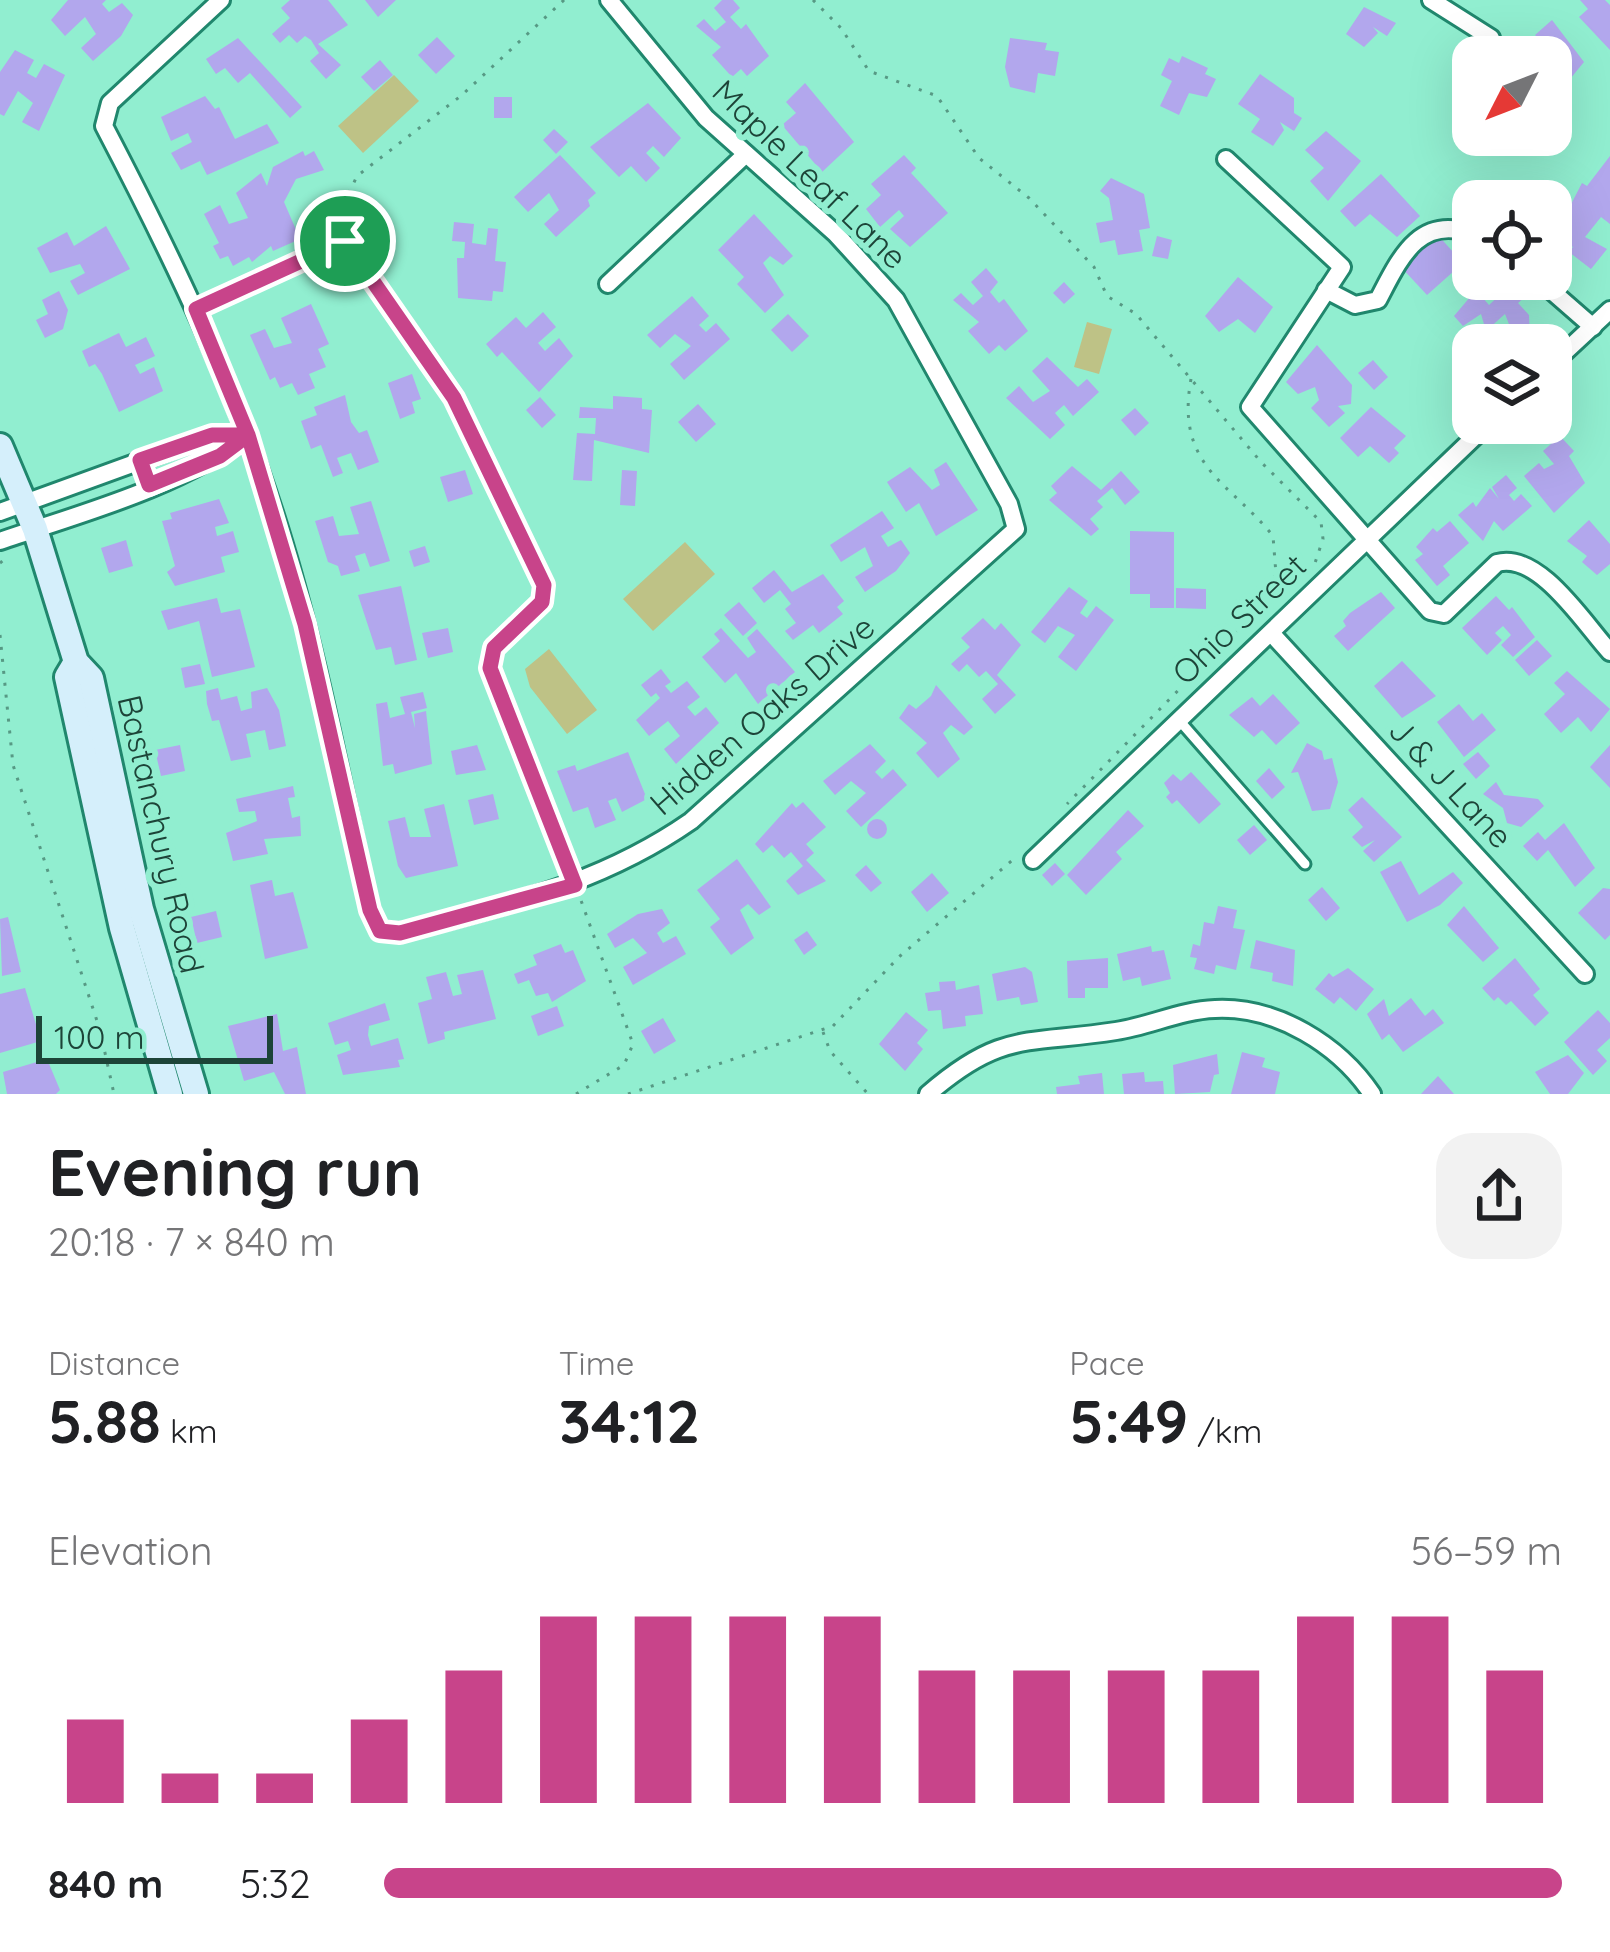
<!DOCTYPE html>
<meta charset="utf-8">
<style>
body{margin:0;font-family:Quicksand,sans-serif;background:#f2f2f2;color:#202124;height:100vh;display:flex;flex-direction:column;font-size:45px;white-space:nowrap}
*{box-sizing:border-box;margin:0}
p{font-size:39px;color:#757577}
.icon{flex:none;width:66px;height:66px;fill:none;stroke:currentColor;stroke-width:2;stroke-linecap:round;stroke-linejoin:round}
.map{position:relative;height:1094px;overflow:hidden}
.sheet{display:flex;flex-direction:column;background:#fff;flex:1}
.sheet>*{flex:none}
.needle{width:78px;rotate:228deg}
.tools{position:absolute;left:1452px;top:36px;display:grid;gap:24px}
.tools a{display:grid;place-items:center;width:120px;height:120px;border-radius:24px;background:#fff;box-shadow:0 12px 48px #0002;font-size:60px}
.scale{position:absolute;left:36px;bottom:30px;width:237px;box-sizing:border-box;padding-left:12px;border:6px solid #1d4438;border-top:0;font-size:33px;line-height:42px;white-space:nowrap;color:#1d4438;-webkit-text-stroke:9px #91eed0;paint-order:stroke}
.pin{position:absolute;display:grid;place-items:center;width:102px;height:102px;color:#fff;margin:-51px;border:6px solid #fff;border-radius:50%;box-shadow:0 3px 12px #0007}
.round{display:grid;place-items:center;flex:none;width:126px;height:126px;border-radius:36px;background:#f2f2f2}
.overview{display:flex;align-items:center;justify-content:space-between;height:204px;padding:0 48px}
h1{font-size:66px;font-weight:700;line-height:90px}
.stats{display:grid;grid-template-columns:repeat(3,1fr);gap:18px;height:204px;padding:12px 48px}
.stats div{display:grid;align-content:center}
.stats b{font-size:60px;font-weight:700}
.stats small{font-size:33px;font-weight:400}
.stats p{font-size:33px}
.chart{height:336px;padding:24px 48px}
.chart p{display:flex;justify-content:space-between}
.chart svg{width:100%;height:216px;margin-top:12px;stroke:#c8448a;stroke-width:6}
ul{padding:0 48px;list-style:none;font-size:39px}
li{display:grid;grid-template-columns:192px 144px 1fr;align-items:center;height:90px}
li i{height:30px;border-radius:15px;background:#c8448a}
.map>svg:first-child{display:block}
</style>
<div class="map">
<svg width="1610" height="1094" viewBox="0 0 1610 1094">
<rect width="100%" height="100%" fill="#91eed0"/>
<g fill="#bec286">
<path d="M394,75L419,101L363,153L338,126Z"/>
<path d="M1087,322L1112,329L1099,374L1074,367Z"/>
<path d="M685,542L715,574L653,631L623,599Z"/>
<path d="M549,649L597,710L567,734L530,687L525,669Z"/>
</g>
<g fill="#b2a7ed">
<path d="M68,0H106L102,4L109,12L122,3L133,15L121,36L93,61L81,48L96,34L85,17L65,36L51,20Z"/>
<path d="M290,0H328L348,25L318,44L341,65L326,79L310,61L319,53L311,40L305,36L297,43L289,35L280,43L272,34L290,18L281,8Z"/>
<path d="M365,0H396L378,17Z"/>
<path d="M722,0H733L740,8L730,17L741,29L746,24L769,56L747,76L741,69L732,77L712,55L721,47L696,26L704,19L715,31L726,22L714,8Z"/>
<path d="M1580,0H1605L1610,5V50L1579,17L1588,9Z"/>
<path d="M1364,7L1396,23L1387,36L1373,27L1378,33L1364,47L1346,34Z"/>
<path d="M1552,20L1584,62L1556,96L1551,57L1532,55L1544,44L1535,35Z"/>
<path d="M437,37L455,56L436,74L418,55Z"/>
<path d="M238,38L302,107L290,118L250,73L238,83L225,68L216,74L206,59Z"/>
<path d="M1010,38L1047,43L1045,50L1059,52L1055,76L1038,73L1035,93L1010,87L1005,67Z"/>
<path d="M15,50L34,60L27,73L36,78L44,64L65,75L39,131L22,122L33,103L18,91L4,116L0,114V72Z"/>
<path d="M1182,56L1208,68L1205,74L1216,79L1207,97L1189,93L1179,115L1160,106L1172,81L1161,75L1169,58L1179,63Z"/>
<path d="M380,60L393,75L374,91L361,77Z"/>
<path d="M1260,74L1294,98V113L1302,118L1294,131L1280,122L1284,130L1273,146L1251,132L1260,119L1238,104Z"/>
<path d="M805,83L854,142L822,172L782,125L796,113L786,102Z"/>
<path d="M205,96L215,109L219,107L235,139L267,124L279,143L207,175L200,161L181,170L171,153L192,142L188,133L171,141L161,117Z"/>
<rect x="494" y="97" width="18" height="21"/>
<path d="M648,103L681,138L664,157L653,146L646,153L660,168L646,182L631,166L619,177L590,147Z"/>
<path d="M554,129L568,142L556,154L543,140Z"/>
<path d="M1326,131L1361,161L1328,201L1310,181L1324,168L1305,150Z"/>
<path d="M303,151L305,156L314,151L324,170L296,179L284,202L300,239L273,251L271,246L252,262L249,257L233,266L228,256L220,259L213,246L219,243L204,214L220,205L229,224L248,218L236,193L261,173L267,186L273,167Z"/>
<path d="M560,155L596,193L588,200L590,206L556,237L544,224L559,210L549,193L528,212L514,197Z"/>
<path d="M904,155L916,168L911,173L948,213L910,247L890,229L904,216L899,210L880,227L866,209L881,195L871,184Z"/>
<path d="M1610,156V224L1601,217L1585,237L1607,249L1591,269L1569,252L1573,247L1551,230V222L1567,212L1582,183L1587,186Z"/>
<path d="M1381,174L1420,216L1397,237L1370,214L1355,227L1340,211Z"/>
<path d="M1111,178L1144,194L1150,228L1139,230L1143,251L1118,255L1115,240L1100,243L1096,223L1113,220L1109,198L1100,191Z"/>
<path d="M754,214L793,256L783,265L770,256L763,263L784,295L765,313L737,284L744,277L718,250Z"/>
<path d="M454,222L474,224L472,243L486,245L488,228L498,229L495,261L506,262L503,292L493,291L492,301L458,298L457,258H464L465,242L452,241Z"/>
<path d="M106,226L130,269L78,295L70,281L85,273L80,264L50,273L37,248L67,232L74,246Z"/>
<path d="M1436,233L1463,263L1427,295L1400,266Z"/>
<path d="M1157,236L1172,240L1168,259L1152,256Z"/>
<path d="M986,268L998,282L990,292L999,303L1004,299L1028,331L1005,351L999,345L989,354L968,331L979,322L953,300L961,293L973,305L983,296L971,282Z"/>
<path d="M1238,277L1273,307L1255,333L1238,319L1219,332L1205,316Z"/>
<path d="M1517,279L1534,289L1518,303L1529,315L1530,340L1516,342L1505,314L1486,331L1481,314L1463,326L1454,316L1476,290L1489,305Z"/>
<path d="M1064,282L1075,294L1064,304L1053,293Z"/>
<path d="M59,291L68,310L63,329L45,338L36,320L48,314L42,300Z"/>
<path d="M692,296L709,316L699,325L706,332L716,323L730,339L684,380L670,364L691,346L675,334L660,348L647,335Z"/>
<path d="M311,304L329,344L318,349L326,367L309,374L315,388L298,395L292,383L280,388L275,377L270,380L250,335L265,329L274,348L292,343L281,318Z"/>
<path d="M543,312L556,327L538,343L545,351L559,338L573,356L539,392L502,352L497,357L486,344L516,317L526,328Z"/>
<path d="M788,314L809,336L792,352L771,330Z"/>
<path d="M119,333L126,347L146,337L155,356L135,365L140,374L154,367L163,391L119,412L102,374L95,364L89,367L82,351Z"/>
<path d="M1317,345L1352,385L1351,404L1338,406L1345,413L1329,427L1311,408L1319,400L1315,387L1298,394L1286,382Z"/>
<path d="M1047,357L1078,387L1087,379L1099,392L1073,416L1064,405L1055,413L1065,425L1050,439L1006,398L1019,386L1033,402L1050,391L1032,371Z"/>
<path d="M1373,360L1388,377L1374,390L1358,373Z"/>
<path d="M412,374L421,399L412,402L415,413L400,419L388,383Z"/>
<path d="M345,395L351,422L359,433L367,430L379,462L358,470L351,453L337,458L343,473L333,477L321,445L311,449L301,421L317,415L314,407Z"/>
<path d="M613,396L642,398V409L652,410L649,453L594,440L592,481L573,480L577,433L595,434L596,418H579L580,407L613,409Z"/>
<path d="M540,397L556,415L542,428L526,410Z"/>
<path d="M698,404L716,424L696,442L678,422Z"/>
<path d="M1371,407L1406,436L1394,448L1399,453L1389,463L1370,446L1358,457L1340,438Z"/>
<path d="M1135,408L1149,423L1135,436L1121,420Z"/>
<path d="M1560,436L1574,451L1569,456L1585,483L1554,513L1524,476L1539,463L1544,469L1554,464L1543,451Z"/>
<path d="M946,462L978,510L936,536L919,503L906,512L887,482L910,467L932,490L940,485L934,470Z"/>
<path d="M1072,466L1101,490L1121,471L1140,492L1125,505L1112,488L1097,501L1103,507L1090,519L1099,529L1091,536L1049,500L1057,493L1051,486Z"/>
<path d="M465,470L473,494L448,502L440,477Z"/>
<path d="M622,470L637,471L635,506L620,505Z"/>
<path d="M1506,475L1517,488L1509,495L1514,501L1521,494L1532,506L1503,531L1494,521L1483,541L1458,515L1473,502L1476,507L1490,488L1499,499L1492,487Z"/>
<path d="M219,499L229,523L215,527L217,536L233,531L239,552L221,557L225,572L175,586L167,572L175,566L162,521L172,519L170,513Z"/>
<path d="M371,501L390,561L370,567L365,553L355,556L360,571L341,576L338,566L328,562L315,521L333,516L339,536L359,534L350,507Z"/>
<path d="M882,511L894,528L881,536L888,547L901,540L910,553L896,571L865,592L855,577L873,566L865,547L841,562L830,545Z"/>
<path d="M1589,520L1610,544V564L1597,575L1582,562L1587,556L1567,541Z"/>
<path d="M1450,521L1469,543L1443,566L1450,575L1437,586L1415,560L1423,554L1416,547L1433,528L1437,532Z"/>
<path d="M1130,531L1174,532V608H1150V594H1130Z"/>
<path d="M126,540L133,566L109,573L101,548Z"/>
<path d="M425,546L430,562L414,567L409,551Z"/>
<path d="M774,570L792,592L823,574L844,601L837,607L843,614L819,633L813,625L793,640L785,631L796,623L785,609L791,604L780,590L764,603L752,588Z"/>
<path d="M401,586L417,660L395,665L391,647L376,650L358,595Z"/>
<path d="M1069,587L1088,601L1080,613L1087,618L1096,606L1114,620L1076,671L1058,657L1075,635L1058,626L1045,643L1031,632Z"/>
<path d="M1176,588L1206,589V609L1176,608Z"/>
<path d="M1381,592L1395,608L1348,651L1334,636L1346,626L1343,621L1350,613Z"/>
<path d="M1496,596L1509,610L1512,607L1535,637L1513,657L1501,645L1511,635L1503,626L1495,633L1502,640L1487,655L1462,628Z"/>
<path d="M217,598L221,613L240,609L255,667L212,677L199,621L168,630L161,611Z"/>
<path d="M739,602L757,623L743,636L724,615Z"/>
<path d="M983,618L995,630L1001,623L1021,645L997,675L1016,695L995,714L982,699L998,684L986,671L979,677L967,664L959,672L951,664L970,647L961,638Z"/>
<path d="M448,628L453,652L428,658L422,633Z"/>
<path d="M721,628L748,658L756,652L747,638L757,629L795,672L758,704L736,673L725,683L702,657L720,641L714,634Z"/>
<path d="M1537,640L1552,656L1529,676L1515,660Z"/>
<path d="M1402,661L1436,696L1402,718L1374,686Z"/>
<path d="M200,664L205,684L185,688L181,668Z"/>
<path d="M661,669L671,682L665,686L671,693L687,681L700,697L687,707L695,716L706,707L719,723L676,764L664,749L680,736L668,721L649,736L636,720L660,698L656,693L651,697L641,685Z"/>
<path d="M1567,671L1610,709L1591,732L1578,717L1561,733L1544,714L1565,694L1554,683Z"/>
<path d="M936,685L973,727L964,735L951,725L943,733L960,759L938,778L916,753L927,743L899,718L909,704L916,709L931,696Z"/>
<path d="M218,688L221,700L237,696L241,711L252,708L251,692L267,688L279,710L286,746L269,750L265,730L246,734L251,757L231,761L219,720L212,721L207,704L206,691Z"/>
<path d="M423,692L427,708L411,712L415,728L414,714L426,711L432,764L395,774L393,764L383,766L376,704L387,702L390,718L405,714L400,697Z"/>
<path d="M1273,694L1300,723L1276,745L1262,730L1254,737L1229,715L1252,697L1260,706Z"/>
<path d="M1459,704L1473,721L1482,713L1496,730L1464,757L1437,722Z"/>
<path d="M1307,743L1322,751L1324,760L1332,758L1338,782L1330,809L1312,811L1298,772L1291,773Z"/>
<path d="M870,744L886,761L875,772L882,779L893,769L907,785L861,827L846,811L866,793L851,781L835,795L823,781Z"/>
<path d="M180,745L185,771L161,776L155,750Z"/>
<path d="M477,745L486,770L456,775L451,751Z"/>
<path d="M1610,745V788L1590,767Z"/>
<path d="M628,752L647,799L622,812L616,798L608,801L616,820L595,828L588,807L573,812L557,771L575,765L577,771Z"/>
<path d="M1478,752L1490,766L1476,779L1463,764Z"/>
<path d="M1269,768L1285,787L1272,799L1256,781Z"/>
<path d="M1191,772L1221,804L1199,824L1177,800L1172,804L1166,797L1170,793L1164,783L1173,774L1181,781Z"/>
<path d="M1496,782L1504,795L1538,799L1544,806L1521,827L1507,823L1503,808L1483,794Z"/>
<path d="M293,786L295,797L288,798L292,818L300,816L301,836L264,839L268,854L233,861L226,833L257,821L255,811L239,812L236,799Z"/>
<path d="M493,794L499,819L474,825L468,800Z"/>
<path d="M1362,797L1402,837L1374,862L1363,851L1375,840L1362,847L1352,837L1363,827L1348,810Z"/>
<path d="M803,802L826,827L806,844L814,853L806,860L826,881L798,895L786,881L803,866L791,852L784,858L772,845L763,853L755,844L792,803L796,808Z"/>
<path d="M444,804L458,866L406,878L398,866L388,821L405,817L410,837H431L424,809Z"/>
<path d="M1128,810L1144,826L1116,852L1122,859L1086,895L1067,875Z"/>
<circle cx="877" cy="829" r="10"/>
<path d="M1564,823L1595,868L1575,887L1548,850L1537,861L1523,846L1538,832L1545,840Z"/>
<path d="M1254,825L1267,840L1250,855L1237,840Z"/>
<path d="M737,859L771,907L759,915L748,904L740,910L754,938L731,955L710,927L720,919L697,890Z"/>
<path d="M1401,861L1419,895L1453,872L1463,883L1440,905L1407,922L1380,872Z"/>
<path d="M1055,863L1065,874L1052,886L1042,875Z"/>
<path d="M866,865L882,883L871,892L855,875Z"/>
<path d="M932,873L949,893L927,912L911,892Z"/>
<path d="M272,880L275,896L293,892L308,948L265,959L250,885Z"/>
<path d="M1322,887L1340,908L1326,921L1308,900Z"/>
<path d="M1603,888L1610,889V935L1605,940L1578,913Z"/>
<path d="M1218,906L1237,910L1233,928L1245,930L1236,970L1216,965L1214,974L1194,969L1197,958L1190,957L1193,944L1200,946L1204,922L1214,924Z"/>
<path d="M1464,906L1499,948L1483,962L1447,925Z"/>
<path d="M662,909L670,923L657,933L663,943L676,936L686,954L633,985L623,967L647,953L633,938L615,948L607,934L638,914Z"/>
<path d="M216,911L222,937L197,943L191,917Z"/>
<path d="M8,917L21,972L2,976L0,919Z"/>
<path d="M807,931L817,945L804,955L794,940Z"/>
<path d="M1256,940L1295,950L1293,986L1272,981L1273,973L1250,968Z"/>
<path d="M561,944L565,953L573,950L586,981L552,1002L548,993L536,996L529,980L518,984L514,974L537,965L533,955Z"/>
<path d="M1151,946L1152,952L1164,950L1171,979L1142,986L1140,977L1123,981L1117,954Z"/>
<path d="M1108,958V988H1085V998H1068L1067,961Z"/>
<path d="M1515,958L1540,989L1533,995L1549,1013L1535,1026L1511,1001L1506,1005L1498,997L1494,1001L1482,988Z"/>
<path d="M1025,967L1032,972L1038,1002L1021,1005L1019,997L997,1001L992,974Z"/>
<path d="M1348,968L1374,989L1356,1011L1340,997L1334,1004L1315,989L1329,973L1333,977Z"/>
<path d="M483,970L496,1019L444,1032L445,1039L428,1044L418,1003L432,999L426,977L446,972L453,996L462,994L457,975Z"/>
<path d="M955,981L956,990L979,985L983,1014L965,1016L966,1026L943,1029L941,1010L928,1011L925,993L940,991L939,982Z"/>
<path d="M25,988L41,1041L0,1053V994Z"/>
<path d="M1411,998L1425,1016L1433,1009L1444,1023L1403,1052L1389,1034L1382,1040L1367,1014L1384,999L1389,1016Z"/>
<path d="M385,1003L390,1020L369,1026L368,1035L371,1046L398,1038L404,1059L398,1060L400,1067L343,1075L337,1055L351,1050L348,1041L335,1045L328,1023Z"/>
<path d="M557,1006L564,1026L538,1036L531,1016Z"/>
<path d="M1598,1010L1610,1023V1038L1597,1050L1607,1061L1593,1075L1564,1042Z"/>
<path d="M906,1012L928,1030L917,1043L923,1049L905,1071L879,1044Z"/>
<path d="M277,1014L283,1051L297,1047L306,1094H285L274,1072L244,1081L228,1026Z"/>
<path d="M663,1018L676,1041L654,1054L641,1031Z"/>
<path d="M1242,1052L1265,1058L1262,1067L1280,1072L1275,1094H1231Z"/>
<path d="M1217,1054L1219,1074L1214,1075L1210,1092L1175,1094L1173,1065Z"/>
<path d="M1568,1055L1584,1073L1568,1094H1550L1535,1072Z"/>
<path d="M47,1059L60,1090L56,1094H7L3,1072Z"/>
<path d="M1144,1072L1145,1082L1163,1081L1164,1094H1124L1122,1074Z"/>
<path d="M1102,1073L1104,1094H1057L1056,1087L1080,1084L1078,1076Z"/>
<path d="M1438,1076L1454,1094H1421Z"/>
</g>
<g fill="none" stroke-linecap="round" stroke-linejoin="round">
<g stroke="#20876d" stroke-width="15">
<path id="lane" d="M1178,719L1305,864"/>
</g>
<g stroke="#20876d" stroke-width="22">
<g id="street">
<path d="M221,0L110,103L104,126C172,256 235,387 279,528C318,653 341,783 370,910L380,931L400,933C506,904 599,885 691,821L1016,529L1009,504L896,300L836,234L706,118L609,0"/>
<path d="M1431,0L1491,38"/>
<path d="M1226,159L1342,267L1250,407L1430,611L1444,614L1497,563C1539,551 1585,625 1610,652"/>
<path d="M1538,279L1593,327"/>
<path d="M608,284L746,154"/>
<path d="M1326,290L1355,305L1378,300C1400,258 1419,214 1473,234"/>
<path d="M1551,365L1610,310"/>
<path d="M0,512L212,435H247"/>
<path d="M0,541C82,513 178,488 248,435"/>
<path d="M1272,634L1585,974"/>
<path d="M1033,860L1489,423"/>
<path d="M928,1094C1002,1030 1027,1045 1116,1031C1149,1026 1182,1010 1215,1009C1277,1006 1339,1045 1372,1094"/>
</g>
</g>
<g stroke="#20876d" stroke-width="30">
<g id="secondary">
<path d="M0,446L35,529L76,662L91,678L141,909L196,1094"/>
<path d="M76,662L67,677L122,928L170,1094"/>
</g>
</g>
<g stroke="#579984" stroke-width="3" stroke-dasharray="3 9" stroke-linecap="butt">
<path d="M564,0L462,95L357,176L341,210L345,241C424,350 492,459 543,585L542,603L493,648L490,668L565,865"/>
<path d="M813,0L841,28L869,71L937,96L979,158L1029,198L1094,267L1107,296L1136,314L1261,462L1321,522L1323,539L1315,563L1248,619L1067,804"/>
<path d="M211,303L344,241"/>
<path d="M1191,379C1175,467 1230,482 1273,536L1276,574L1249,618"/>
<path d="M0,563L5,559"/>
<path d="M0,635L13,765L100,1030L114,1094"/>
<path d="M823,1032L830,1051L868,1094"/>
<path d="M576,1094L624,1065L633,1044L579,895"/>
<path d="M628,1094L833,1026L900,956L1015,858"/>
</g>
<use href="#lane" stroke="#fff" stroke-width="9"/>
<use href="#street" stroke="#fff" stroke-width="16"/>
<use href="#secondary" stroke="#d5effb" stroke-width="24"/>
</g>
<g fill="none" stroke-linecap="round" stroke-linejoin="round">
<g stroke="#fff" stroke-width="24">
<path id="route" d="M345,241L196,309L248,435H212L140,460L149,485L220,456L248,435L305,624L370,910L380,931L400,933L575,885L490,668L494,648L542,602L544,585L454,398L345,241"/>
</g>
<use href="#route" stroke="#c8448a" stroke-width="15"/>
</g>
<g text-anchor="middle" stroke-width="12" stroke-linejoin="round" paint-order="stroke">
<g font-size="33" fill="#1d4438" stroke="#91eed0">
<text transform="translate(810 174) rotate(44)" y="12">Maple Leaf Lane</text>
<text transform="translate(1239 619) rotate(-44)" y="12">Ohio Street</text>
<text transform="translate(762 715) rotate(-41)" y="12">Hidden Oaks Drive</text>
<text transform="translate(1451 783) rotate(47)" y="12">J &amp; J Lane</text>
<text transform="translate(161 834) rotate(77)" y="12">Bastanchury Road</text>
</g>
</g>
</svg>
<div class="tools">
<a><svg class="needle" viewBox="-14 -14 28 28"><path d="M0-13l5 13h-10z" fill="#e53935"/><path d="M0 13l5-13h-10z" fill="#757577"/></svg></a>
<a><svg class="icon" aria-label="locate" viewBox="0 0 24 24"><circle cx="12" cy="12" r="6"/><path d="M12 2v4M12 18v4M2 12h4M18 12h4"/></svg></a>
<a><svg class="icon" aria-label="layers" viewBox="0 0 24 24"><path d="M12 4l9 5-9 5-9-5zM3 14l9 5 9-5"/></svg></a>
</div>
<div class="scale">100 m</div>
<div class="pin" style="left:345px;top:241px;background:#1e9e55"><svg class="icon" aria-label="arrive" viewBox="0 0 24 24"><path d="M6 21V4h12l-3 4 3 4H6"/></svg></div>
</div>
<section class="sheet">
<div class="overview"><div><h1>Evening run</h1><p>20:18 · 7 × 840 m</p></div><a class="round"><svg class="icon" aria-label="share" viewBox="0 0 24 24"><path d="M12 15V3M7 8l5-5 5 5M5 13v7h14v-7"/></svg></a></div>
<div class="stats">
<div><p>Distance</p><b>5.88<small> km</small></b></div>
<div><p>Time</p><b>34:12</b></div>
<div><p>Pace</p><b>5:49<small> /km</small></b></div>
</div>
<div class="chart"><p><span>Elevation</span>56–59 m</p>
<svg viewBox="0 0 160 44" preserveAspectRatio="none"><path d="M5 44V27M15 44V38M25 44V38M35 44V27M45 44V17M55 44V6M65 44V6M75 44V6M85 44V6M95 44V17M105 44V17M115 44V17M125 44V17M135 44V6M145 44V6M155 44V17"/></svg>
</div>
<ul>
<li><b>840 m</b>5:32<i style="width:100%"></i></li>
</ul>
</section>
